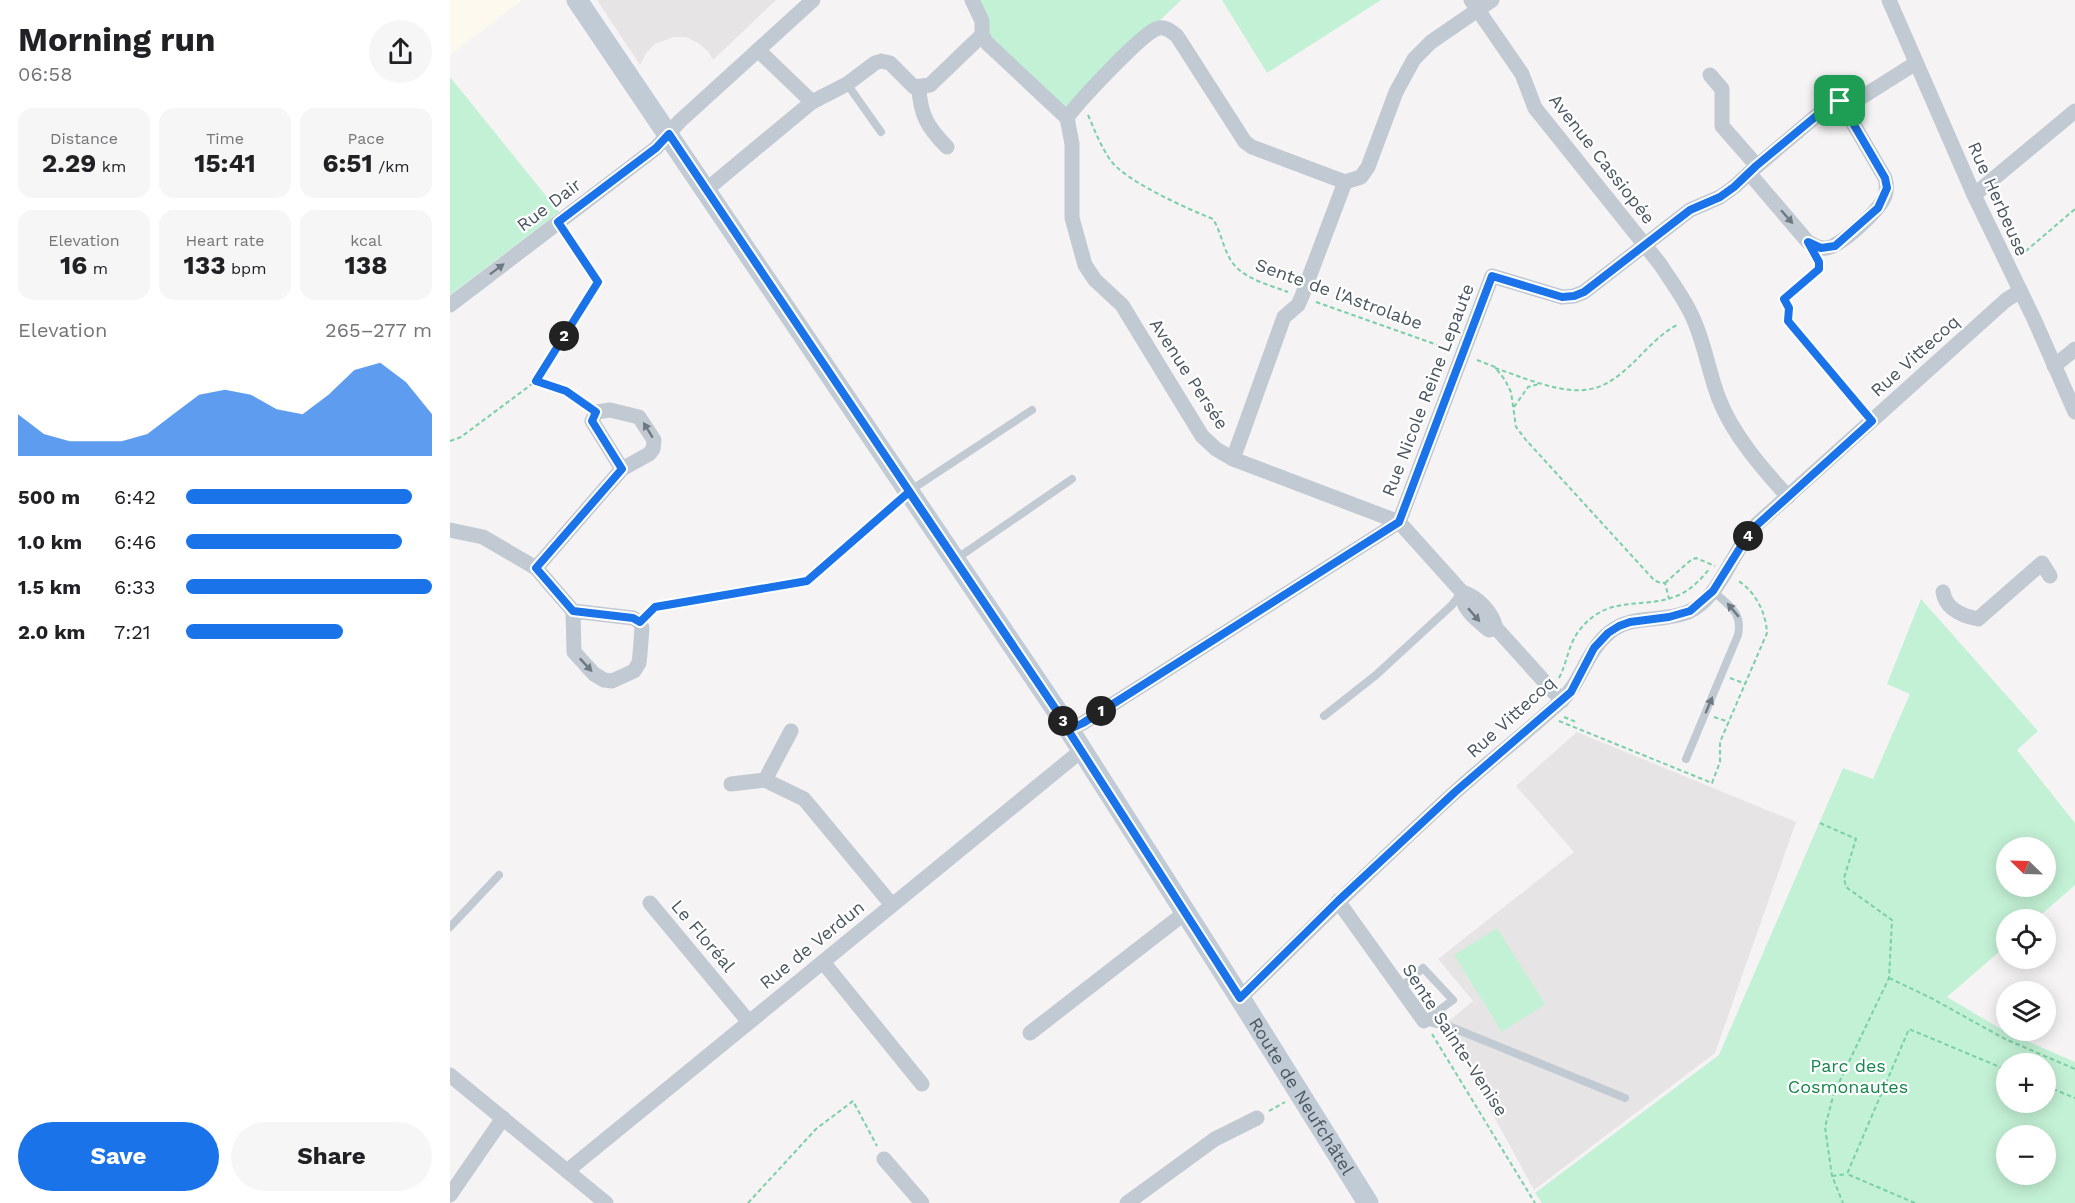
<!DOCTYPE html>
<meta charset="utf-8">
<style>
body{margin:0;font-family:"Work Sans",sans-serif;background:#f6f6f6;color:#202124;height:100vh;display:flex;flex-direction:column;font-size:22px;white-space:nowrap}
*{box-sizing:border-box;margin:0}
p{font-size:20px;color:#757577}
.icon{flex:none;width:33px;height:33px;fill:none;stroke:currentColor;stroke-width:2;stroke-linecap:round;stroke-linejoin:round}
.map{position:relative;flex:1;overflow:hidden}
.details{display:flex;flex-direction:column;background:#fff;width:450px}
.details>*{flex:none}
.needle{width:39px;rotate:293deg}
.fabs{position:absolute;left:1546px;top:837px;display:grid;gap:12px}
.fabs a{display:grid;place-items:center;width:60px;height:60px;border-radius:50%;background:#fff;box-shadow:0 3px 15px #0003;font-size:30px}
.pin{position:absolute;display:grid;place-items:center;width:51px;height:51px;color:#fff;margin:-26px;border-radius:12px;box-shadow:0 3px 9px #0006}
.km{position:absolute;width:30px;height:30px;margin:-15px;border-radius:50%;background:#222;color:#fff;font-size:16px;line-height:30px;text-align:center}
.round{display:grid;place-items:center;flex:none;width:63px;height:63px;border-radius:32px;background:#f6f6f6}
.head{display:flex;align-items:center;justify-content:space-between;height:102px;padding:0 18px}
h1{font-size:33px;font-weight:700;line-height:45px}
.figures{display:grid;grid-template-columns:repeat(3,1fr);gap:9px;height:102px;padding:6px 18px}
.figures div{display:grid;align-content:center;border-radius:15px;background:#f6f6f6;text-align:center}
.figures b{font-size:26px;font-weight:700}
.figures small{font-size:16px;font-weight:400}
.figures p{font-size:16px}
.chart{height:168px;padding:12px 18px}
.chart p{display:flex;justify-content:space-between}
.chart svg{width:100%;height:108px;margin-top:6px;fill:#1a73e8;opacity:.7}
.primary-button{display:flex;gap:12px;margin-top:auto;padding:12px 18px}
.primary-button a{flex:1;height:69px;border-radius:36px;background:#1a73e8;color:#fff;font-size:24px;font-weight:700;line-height:69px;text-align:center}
.primary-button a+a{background:#f6f6f6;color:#202124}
ul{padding:0 18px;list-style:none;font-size:20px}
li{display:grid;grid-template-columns:96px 72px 1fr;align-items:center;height:45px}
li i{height:15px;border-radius:8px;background:#1a73e8}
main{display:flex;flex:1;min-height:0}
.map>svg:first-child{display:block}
</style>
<main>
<section class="details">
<div class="head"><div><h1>Morning run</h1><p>06:58</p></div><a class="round"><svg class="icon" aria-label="share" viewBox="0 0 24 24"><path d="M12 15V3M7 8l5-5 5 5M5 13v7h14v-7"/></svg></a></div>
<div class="figures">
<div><p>Distance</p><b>2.29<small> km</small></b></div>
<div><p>Time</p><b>15:41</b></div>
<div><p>Pace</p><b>6:51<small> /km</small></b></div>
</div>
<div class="figures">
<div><p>Elevation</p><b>16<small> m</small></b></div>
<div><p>Heart rate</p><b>133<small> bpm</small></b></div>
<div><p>kcal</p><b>138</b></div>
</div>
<div class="chart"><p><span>Elevation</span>265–277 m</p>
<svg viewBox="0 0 160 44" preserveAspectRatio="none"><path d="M0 44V27L10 35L20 38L30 38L40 38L50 35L60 27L70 19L80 17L90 19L100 25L110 27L120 19L130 9L140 6L150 14L160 27V44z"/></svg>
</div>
<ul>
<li><b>500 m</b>6:42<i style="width:92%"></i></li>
<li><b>1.0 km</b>6:46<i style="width:88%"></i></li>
<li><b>1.5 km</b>6:33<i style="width:100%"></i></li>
<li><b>2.0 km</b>7:21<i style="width:64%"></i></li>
</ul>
<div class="primary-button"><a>Save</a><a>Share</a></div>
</section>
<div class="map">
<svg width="1625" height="1203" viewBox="0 0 1625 1203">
<rect width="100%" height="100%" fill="#f5f3f3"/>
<path fill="#fdf9ef" d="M0,0H72L0,55Z"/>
<g fill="#e6e4e5">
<path d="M147,0H326L263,60L258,51L248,43L236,37H223L205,44L196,53L190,65Z"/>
<path d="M1127,732L1346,822L1265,1053L1084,1190L994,1025L1023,1001L988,959L1124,852L1066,786Z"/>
</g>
<g fill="#c3f1d5" fill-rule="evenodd">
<path d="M526,0H731L616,111L540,37Z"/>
<path d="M772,0H931L817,73Z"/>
<path d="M0,77L109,212L0,295Z"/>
<path d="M1471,599L1588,731L1567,750L1625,823V885L1586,919L1557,920V945L1497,997L1556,1032L1625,1062V1203H1092L1085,1193L1269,1055L1393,768L1423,779L1460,694L1437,684ZM1557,848H1596V886H1557ZM1557,1064H1596V1102H1557ZM1557,1136H1596V1174H1557Z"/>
<path d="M1047,928L1095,1004L1052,1032L1004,955Z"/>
</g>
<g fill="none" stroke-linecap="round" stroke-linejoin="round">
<g stroke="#7ad0a6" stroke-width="2" stroke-dasharray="4.5 3" stroke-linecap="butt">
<path d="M638,115C645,131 651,147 661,161C677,182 738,209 763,219C770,230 772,243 778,255C788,278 817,284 838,292"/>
<path d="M1570,256L1625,209"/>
<path d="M1369,262V269L1334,299L1339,308L1338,321L1412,410"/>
<path d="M866,302L999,349"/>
<path d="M1027,360L1045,367L1055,380L1061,392L1066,427L1076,440L1204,580L1208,582L1215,583L1219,599"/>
<path d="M1045,368C1073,377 1115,397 1145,388C1160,384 1172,373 1183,363C1197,349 1212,332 1229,324"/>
<path d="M86,381L116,391L134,404"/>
<path d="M1064,407L1078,387L1089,384"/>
<path d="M0,441L11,437L86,381L148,282L117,235"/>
<path d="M1215,583L1241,560L1246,558L1265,566"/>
<path d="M201,611L205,607L357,581L446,502"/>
<path d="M1109,678C1117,663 1118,646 1128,632C1158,592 1192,611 1229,595C1242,589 1252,578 1260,568"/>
<path d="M1280,678L1296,684"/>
<path d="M1114,717L1126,722"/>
<path d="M1264,717L1279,722"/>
<path d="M1109,721L1262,783L1270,762V742L1317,633C1316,612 1305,591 1287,580"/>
<path d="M1370,823L1406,839L1394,878L1396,887L1442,920L1439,978L1384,1093L1375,1127L1382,1176L1393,1203"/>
<path d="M1439,978L1481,998L1555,1039L1625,1069"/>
<path d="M982,1034L1085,1203"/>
<path d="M1596,1086L1625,1098"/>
<path d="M819,1111L835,1102"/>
<path d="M1382,1176L1397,1174"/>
<path d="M298,1203L366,1129L403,1101L427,1146"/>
<path d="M1465,1203L1397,1174L1459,1029L1557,1070"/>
</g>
<g stroke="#c1cad2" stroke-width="8">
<path d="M397,84L431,132"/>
<path d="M461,490L582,410"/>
<path d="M506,559L622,479"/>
<path d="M874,716L926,675L1002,605L1011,593"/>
<path d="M1236,759L1288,635C1293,612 1279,606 1263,591"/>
<path d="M0,927L49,875"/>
<path d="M950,988L973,968L1003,1000L974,1021"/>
<path d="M974,1021L1001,1027L1175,1098"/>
</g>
<g stroke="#c1cad2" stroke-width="15">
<path d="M522,0L532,21V35L537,43L617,118"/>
<path d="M1021,0L1072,74L1085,108L1210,264C1223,284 1239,305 1247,328C1256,351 1260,376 1269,399C1283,435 1312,468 1338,497"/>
<path d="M1439,0L1524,195L1584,319L1625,412"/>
<path d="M1260,75L1272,89V126L1307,166"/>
<path d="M469,87C470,115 478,128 497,147"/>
<path d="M362,102L397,84L425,63L431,61L440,63L464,87L480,85L532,35"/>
<path d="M1299,173L1358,242C1364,245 1369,249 1376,248C1390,247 1430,210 1435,196C1437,190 1437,185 1435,178L1390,101"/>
<path d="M895,182L802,147L795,142L727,36C721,31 714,25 706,29C691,35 627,103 617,118L622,144V218L635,265L645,280L672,305L752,436L766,449L783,459L949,522L1012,592C1028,597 1042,612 1046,628L1112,701"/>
<path d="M256,190L362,102L308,50"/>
<path d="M1524,195L1625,111"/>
<path d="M0,305L206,148L230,121L363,0"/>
<path d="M1604,366L1625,349"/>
<path d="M783,459L834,317L848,305L852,296L895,182L911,177L918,167L946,92L964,59L981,42L1042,0"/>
<path d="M0,530L33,537L86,568L123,611L124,652L144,674L154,680L162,681L184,671L189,663L190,654L192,628L190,622L183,618L123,611"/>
<path d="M86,568L172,469L199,454L203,449L204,440L189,417L160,410L146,412L142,421L172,469"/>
<path d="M1012,592C1010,608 1028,621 1039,630L1046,628"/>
<path d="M1493,592C1496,610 1513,616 1528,619L1592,563L1600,576"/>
<path d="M618,730L633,723L949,522L1042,276L1112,297L1124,296L1134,292L1240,210L1270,197L1284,187L1307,166L1371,112L1390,101L1412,97L1466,63"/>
<path d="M315,780L341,731"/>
<path d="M281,784L315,780L354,799L442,905"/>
<path d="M888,901L974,1021"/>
<path d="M200,903L299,1022"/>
<path d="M373,962L472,1084"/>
<path d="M790,998C861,929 930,860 1003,794C1038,762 1075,734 1110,702C1132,682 1136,651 1160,632C1182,614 1212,623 1238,612C1264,601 1276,569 1291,546C1296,538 1302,532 1307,524L1556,300L1569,292"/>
<path d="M580,1033L736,912"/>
<path d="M0,1075L156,1203"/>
<path d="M434,1159L472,1203"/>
<path d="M117,1171L632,750"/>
<path d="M0,1195L53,1118"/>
<path d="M677,1203L765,1139L807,1118"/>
</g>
<path stroke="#c1cbd6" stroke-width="21" id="s1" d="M127,0L609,714L790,998L918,1203"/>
</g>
<defs><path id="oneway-solid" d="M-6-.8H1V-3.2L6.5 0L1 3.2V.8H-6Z" transform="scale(1.5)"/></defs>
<g fill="#6e7983">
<use href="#oneway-solid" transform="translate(1337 217) rotate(49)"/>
<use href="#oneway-solid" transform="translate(47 269) rotate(-37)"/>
<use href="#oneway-solid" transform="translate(198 430) rotate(-121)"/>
<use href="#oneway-solid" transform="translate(1283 610) rotate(-130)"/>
<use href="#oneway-solid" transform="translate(1024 615) rotate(49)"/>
<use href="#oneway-solid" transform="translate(136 665) rotate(47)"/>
<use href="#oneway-solid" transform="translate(1259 705) rotate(-67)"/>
</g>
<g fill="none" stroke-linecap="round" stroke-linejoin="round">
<g stroke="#fff" stroke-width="12">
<path id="route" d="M1390,101L1371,112L1306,166L1284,187L1270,197L1240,210L1134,292L1124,296L1112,297L1042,276L949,522L633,723L618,730L609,714L219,134L206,148L108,222L148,282L86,381L116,391L146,412L142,421L172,469L86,568L123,611L183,618L190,622L205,607L357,581L459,492L609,714L618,730L790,998L888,901L1005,792L1121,692L1144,648L1158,633L1169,626L1180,622L1219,617L1240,611L1263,591L1293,543L1307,525L1422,421L1338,321L1339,308L1334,299L1369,269V262L1358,242L1371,248L1385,246L1428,208L1437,188L1435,178L1390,101"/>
</g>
<use href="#route" stroke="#1a73e8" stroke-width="8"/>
</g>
<g text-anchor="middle" stroke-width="4.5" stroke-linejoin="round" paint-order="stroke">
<g font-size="18" fill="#4a5661" stroke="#fff">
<text transform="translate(1152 159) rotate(52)" y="6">Avenue Cassiopée</text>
<text transform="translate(1548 199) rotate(66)" y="6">Rue Herbeuse</text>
<text transform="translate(99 205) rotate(-37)" y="6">Rue Dair</text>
<text transform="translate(889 294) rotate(20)" y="6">Sente de l'Astrolabe</text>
<text transform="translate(1465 356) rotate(-42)" y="6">Rue Vittecoq</text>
<text transform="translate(739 374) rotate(57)" y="6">Avenue Persée</text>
<text transform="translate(978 390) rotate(-69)" y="6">Rue Nicole Reine Lepaute</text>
<text transform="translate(1061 717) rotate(-42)" y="6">Rue Vittecoq</text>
<text transform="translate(253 936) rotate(50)" y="6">Le Floréal</text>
<text transform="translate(362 945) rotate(-39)" y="6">Rue de Verdun</text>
<text transform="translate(1005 1040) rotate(57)" y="6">Sente Sainte-Venise</text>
<text dy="6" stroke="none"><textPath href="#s1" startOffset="1314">Route de Neufchâtel</textPath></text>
</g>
<g font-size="18" fill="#17864f" stroke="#fff">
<text x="1398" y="1072">Parc des<tspan x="1398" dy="21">Cosmonautes</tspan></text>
</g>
</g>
</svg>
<div class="fabs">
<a><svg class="needle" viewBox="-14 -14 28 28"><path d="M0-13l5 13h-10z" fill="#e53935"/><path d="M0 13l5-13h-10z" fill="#757577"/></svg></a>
<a><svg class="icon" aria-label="locate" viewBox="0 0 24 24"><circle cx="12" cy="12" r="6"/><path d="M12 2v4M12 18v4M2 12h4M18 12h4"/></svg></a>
<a><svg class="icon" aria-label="layers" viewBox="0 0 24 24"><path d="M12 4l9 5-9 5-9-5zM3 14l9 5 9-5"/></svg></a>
<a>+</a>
<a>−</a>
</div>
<div class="pin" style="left:1390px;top:101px;background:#1e9e55"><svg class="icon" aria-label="arrive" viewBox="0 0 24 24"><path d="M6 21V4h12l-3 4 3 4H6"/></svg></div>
<b class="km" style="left:651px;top:711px">1</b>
<b class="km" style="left:114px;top:336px">2</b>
<b class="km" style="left:613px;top:721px">3</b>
<b class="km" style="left:1298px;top:536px">4</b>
</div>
</main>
